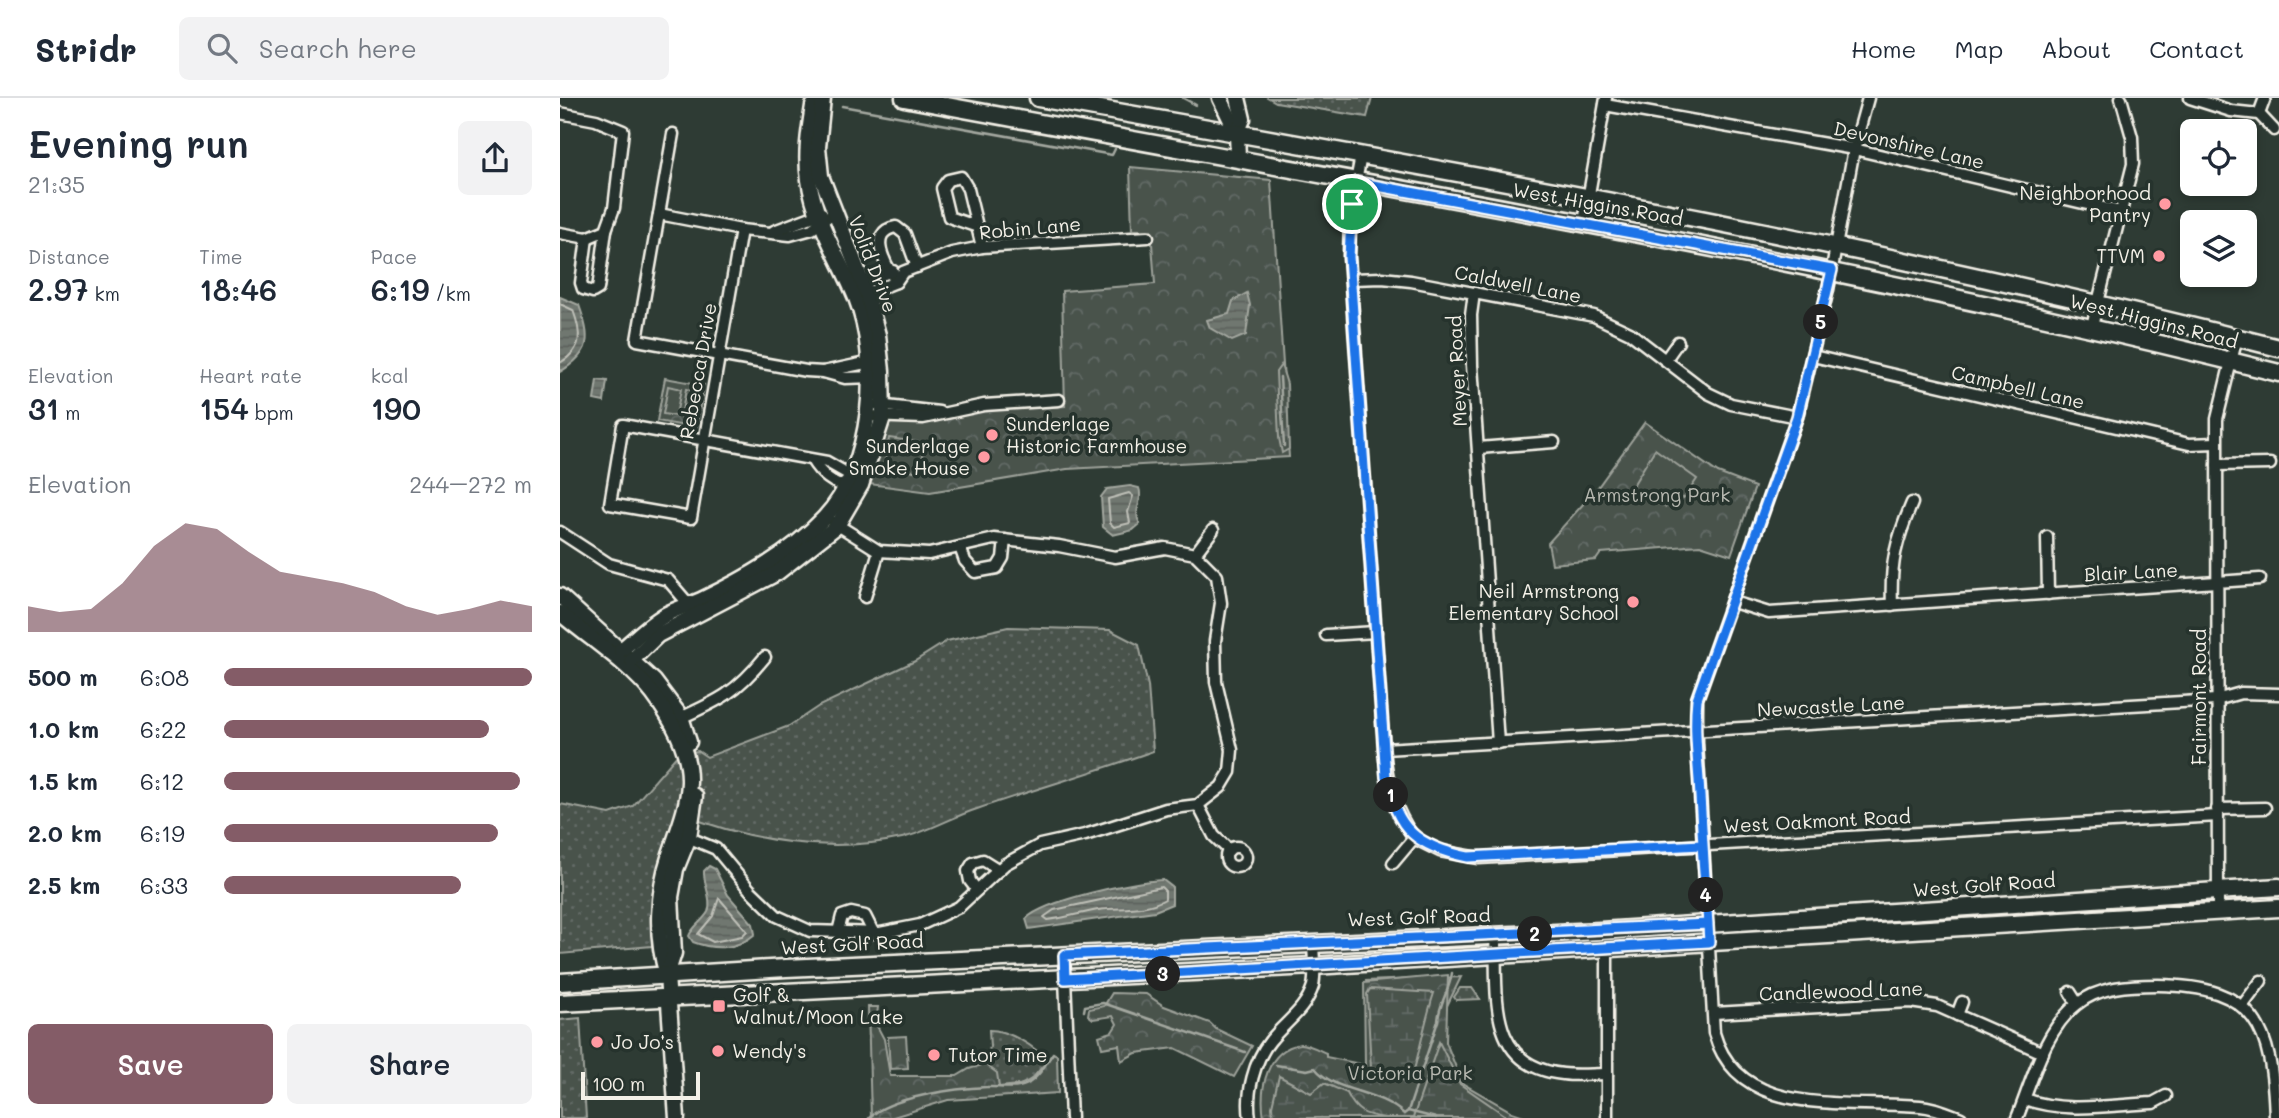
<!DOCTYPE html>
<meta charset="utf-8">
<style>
body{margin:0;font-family:Mali,sans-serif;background:#f2f2f3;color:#1f2937;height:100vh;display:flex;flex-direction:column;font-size:26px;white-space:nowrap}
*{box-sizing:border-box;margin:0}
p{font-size:23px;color:#747a83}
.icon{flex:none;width:38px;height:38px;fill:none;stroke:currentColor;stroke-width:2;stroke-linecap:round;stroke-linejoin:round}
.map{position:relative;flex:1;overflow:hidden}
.drawer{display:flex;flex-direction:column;background:#fff;width:560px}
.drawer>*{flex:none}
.tools{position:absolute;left:1620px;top:21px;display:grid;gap:14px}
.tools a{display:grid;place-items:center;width:77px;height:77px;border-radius:10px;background:#fff;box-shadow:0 4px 10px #0003;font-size:35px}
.scale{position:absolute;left:21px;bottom:18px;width:119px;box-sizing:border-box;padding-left:7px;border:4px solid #f4f1e8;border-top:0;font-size:19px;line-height:24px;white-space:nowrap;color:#f4f1e8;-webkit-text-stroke:5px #26332d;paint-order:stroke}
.pin{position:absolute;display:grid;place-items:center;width:60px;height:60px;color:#fff;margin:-30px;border:4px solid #fff;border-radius:50%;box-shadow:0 2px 7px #0007}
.km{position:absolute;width:35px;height:35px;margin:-18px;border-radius:50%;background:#222;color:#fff;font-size:19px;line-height:35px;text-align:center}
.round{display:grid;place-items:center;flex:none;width:74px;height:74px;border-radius:10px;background:#f2f2f3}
.headline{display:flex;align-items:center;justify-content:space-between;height:119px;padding:0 28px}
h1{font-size:38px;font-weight:600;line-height:52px}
.stats{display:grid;grid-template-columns:repeat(3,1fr);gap:10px;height:119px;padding:7px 28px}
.stats div{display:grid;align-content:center}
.stats b{font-size:30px;font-weight:600}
.stats small{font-size:19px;font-weight:400}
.stats p{font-size:19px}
.chart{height:196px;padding:14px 28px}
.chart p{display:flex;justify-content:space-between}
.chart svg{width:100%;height:126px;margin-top:7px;fill:#845c67;opacity:.7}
.action{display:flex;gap:14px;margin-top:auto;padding:14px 28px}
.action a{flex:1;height:80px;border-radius:10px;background:#845c67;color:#fff;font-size:28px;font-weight:600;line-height:80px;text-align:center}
.action a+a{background:#f2f2f3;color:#1f2937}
ul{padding:0 28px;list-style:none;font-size:23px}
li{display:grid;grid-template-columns:112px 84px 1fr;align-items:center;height:52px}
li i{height:18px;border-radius:9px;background:#845c67}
header{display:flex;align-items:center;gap:42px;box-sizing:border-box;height:98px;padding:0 35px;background:#fff;border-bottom:2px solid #e0e1e3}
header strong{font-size:33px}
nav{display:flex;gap:38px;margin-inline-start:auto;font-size:24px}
.search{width:490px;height:63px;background:#f2f2f3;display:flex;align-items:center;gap:18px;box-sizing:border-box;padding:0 24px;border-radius:10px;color:#747a83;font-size:26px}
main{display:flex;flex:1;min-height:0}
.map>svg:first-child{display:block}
</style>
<header>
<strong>Stridr</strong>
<div class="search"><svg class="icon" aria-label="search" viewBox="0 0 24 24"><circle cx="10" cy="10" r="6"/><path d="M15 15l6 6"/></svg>Search here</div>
<nav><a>Home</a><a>Map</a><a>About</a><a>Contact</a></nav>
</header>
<main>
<section class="drawer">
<div class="headline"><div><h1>Evening run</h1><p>21:35</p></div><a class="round"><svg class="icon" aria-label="share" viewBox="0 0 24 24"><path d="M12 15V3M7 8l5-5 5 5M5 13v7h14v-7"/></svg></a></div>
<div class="stats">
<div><p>Distance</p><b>2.97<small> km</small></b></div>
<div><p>Time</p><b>18:46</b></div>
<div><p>Pace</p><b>6:19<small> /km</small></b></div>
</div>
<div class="stats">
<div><p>Elevation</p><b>31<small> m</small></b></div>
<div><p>Heart rate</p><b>154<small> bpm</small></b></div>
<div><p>kcal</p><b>190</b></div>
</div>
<div class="chart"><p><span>Elevation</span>244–272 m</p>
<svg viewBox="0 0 160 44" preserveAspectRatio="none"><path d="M0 44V35L10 37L20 36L30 27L40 14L50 6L60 8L70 16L80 23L90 25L100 27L110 30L120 35L130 38L140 36L150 33L160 35V44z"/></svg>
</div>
<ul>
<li><b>500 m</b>6:08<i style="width:100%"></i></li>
<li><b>1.0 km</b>6:22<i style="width:86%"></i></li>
<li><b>1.5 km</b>6:12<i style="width:96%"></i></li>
<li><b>2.0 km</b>6:19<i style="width:89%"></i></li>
<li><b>2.5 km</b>6:33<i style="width:77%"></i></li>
</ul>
<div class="action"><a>Save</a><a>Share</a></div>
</section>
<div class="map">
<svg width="1719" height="1020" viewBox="0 0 1719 1020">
<defs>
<pattern id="grass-dots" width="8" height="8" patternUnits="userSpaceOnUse" patternTransform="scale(1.75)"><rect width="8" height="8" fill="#48524c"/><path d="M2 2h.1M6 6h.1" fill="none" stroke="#636b66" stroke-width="1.8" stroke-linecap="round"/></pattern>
<pattern id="forest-crowns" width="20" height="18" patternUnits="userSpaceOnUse" patternTransform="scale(1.75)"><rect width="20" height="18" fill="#48524c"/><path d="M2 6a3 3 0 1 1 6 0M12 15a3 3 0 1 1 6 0" fill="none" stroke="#636b66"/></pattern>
<pattern id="wetland-marsh" width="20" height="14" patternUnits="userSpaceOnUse" patternTransform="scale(1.75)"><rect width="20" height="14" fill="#48524c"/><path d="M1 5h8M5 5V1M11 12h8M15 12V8" fill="none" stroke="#636b66"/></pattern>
<pattern id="water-rules" width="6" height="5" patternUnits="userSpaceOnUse" patternTransform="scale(1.75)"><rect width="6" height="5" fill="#6f7770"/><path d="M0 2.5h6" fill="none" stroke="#5c605b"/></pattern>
</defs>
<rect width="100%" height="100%" fill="#2e3b34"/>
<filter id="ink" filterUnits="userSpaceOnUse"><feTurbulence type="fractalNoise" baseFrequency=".0143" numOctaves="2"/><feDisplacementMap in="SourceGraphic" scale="14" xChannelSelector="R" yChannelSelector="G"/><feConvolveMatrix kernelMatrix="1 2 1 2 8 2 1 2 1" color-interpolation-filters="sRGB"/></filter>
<g filter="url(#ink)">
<g fill="url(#grass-dots)" stroke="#9ea29a" stroke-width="2">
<path d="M709,0H812L807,19L716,4Z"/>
<path d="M448,529L550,532L579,547L588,588L593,653C535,674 475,691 417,711C392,719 368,734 342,740C269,756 188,743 119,715L96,779L92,848L0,856V706L50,716L73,708L119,655L138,653L147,659L229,628L259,608L355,563L387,543Z"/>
<path d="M901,879L884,914L807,896L806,883Z"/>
<path d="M900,890H912L920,901L896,902L894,899Z"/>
<path d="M20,920L26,1020H0V922Z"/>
<path d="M429,932C448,932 475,948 487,963L468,986L439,989L425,966L430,949Z"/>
</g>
<g fill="url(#forest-crowns)" stroke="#9ea29a" stroke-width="2">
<path d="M570,69L711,82L729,359L507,371L370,394L309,386L323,350L329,314L505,308L502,193L595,186L591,132H572Z"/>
<path d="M105,280L144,287L136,330L97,323Z"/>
<path d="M1085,324L1158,375L1195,389L1171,457L1140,447L1041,455L1036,462L992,466L988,445L1035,393Z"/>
<path d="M888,877L886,944L902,985L952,1014L970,1020H704C699,989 707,952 740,946C747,945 759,952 766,955V959L805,967L804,885Z"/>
<path d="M552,895L586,896L604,908L650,925L656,931L692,948L674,979L615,950L576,955L561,963L559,947L542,950L539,938L552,934L557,926L553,918L533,921L528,917L529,911L544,908Z"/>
<path d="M308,909H318L316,926L324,941L330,978H397L409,971L425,966L437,975L439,989C468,991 477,978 493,955L497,957L498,995L388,1002L330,1020H311Z"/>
<path d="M346,938L348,970L330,971L328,939Z"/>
</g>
<g fill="url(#wetland-marsh)" stroke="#9ea29a" stroke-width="2">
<path d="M721,267L727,286L729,351L722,355L719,340L716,274Z"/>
<path d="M810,891L874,895C864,925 860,955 850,985L811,970L807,896Z"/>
<path d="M879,944L900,986L949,1020H853Z"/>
<path d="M719,978L751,995L764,985L787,995C796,1014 804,1017 825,1020H713L712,1008Z"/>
</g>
<g fill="#48524c" stroke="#9ea29a" stroke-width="2">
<path d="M108,288L121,291L116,318L103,316Z"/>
<path d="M126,291L139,294L134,322L121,319Z"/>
<path d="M329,340L365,345L360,374L324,368Z"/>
<path d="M1095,351L1137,381L1125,399L1106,409L1069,394Z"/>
</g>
<g fill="url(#water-rules)" stroke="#a4a8a0" stroke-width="2">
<path d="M687,195L690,207L686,237L672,243L650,230L647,222L669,216L673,203Z"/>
<path d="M0,199L19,207C31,241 32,254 0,274Z"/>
<path d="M37,282L47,283L44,304L34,302Z"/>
<path d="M570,388L579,390C584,403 572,412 580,426L573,432L553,437L543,429L541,399L547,391Z"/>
<path d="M149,768L155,771L168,797L193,826L195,836C177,852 154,852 133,844L129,838C133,828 143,823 148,814C153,802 143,785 144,773Z"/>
<path d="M603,782L612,789V806L595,813L469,831L466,821C484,802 576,783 603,782Z"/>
</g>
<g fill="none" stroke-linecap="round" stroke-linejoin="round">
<g stroke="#bfc0b8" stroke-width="2">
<path d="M0,206L13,212C22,236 23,251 0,265"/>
<path d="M569,395L573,398L568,414L570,425L554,429L550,425L548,401Z"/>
<path d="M601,789L605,793V801C585,813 560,809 538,812C521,815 505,820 488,822L484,819L494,812Z"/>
<path d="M159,800L187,833L182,838L153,844L138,836L153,818Z"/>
</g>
<g stroke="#a4a8a0" stroke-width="2.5">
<path d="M623,0L636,7"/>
<path d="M282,8L552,57L555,51"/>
<path d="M720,279L724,348"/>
<path d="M524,913L525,908L543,905L685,954"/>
<path d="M716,967L747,972L755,970C775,995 817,991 844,1016L848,1013L876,1020"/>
<path d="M848,1013L878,923C879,905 889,894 892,875"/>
<path d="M309,1020C329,999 398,990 427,989C441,988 457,993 469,985C480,978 486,965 493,955"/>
</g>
<g stroke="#f4f1e8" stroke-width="15">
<g id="street">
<path d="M1308,0L1294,51L1268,192L1237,319L1137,601V644L1154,935C1178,1020 1281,1002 1360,1008C1375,1009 1388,1015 1401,1020"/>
<path d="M1630,0L1671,13L1699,16"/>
<path d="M1045,7L1294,51L1561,114"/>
<path d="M0,15L36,22L63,33L54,110L46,132L27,140"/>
<path d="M1699,16L1714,32"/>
<path d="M1699,16L1705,0"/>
<path d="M113,36L77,242L246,273L263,274L310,264L313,266"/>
<path d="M801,58L790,114L789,159L824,651C827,686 834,711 854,740"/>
<path d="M99,116L181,132L230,137L252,131L273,115"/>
<path d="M1024,124L1046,0"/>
<path d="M415,128L389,119L382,90L388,82L401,79L408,91L422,149"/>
<path d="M181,132L131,420L50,406L63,327L267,364L295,380"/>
<path d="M214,133L262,115"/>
<path d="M0,135L27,140"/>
<path d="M27,140L21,185L23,191L33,194L38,191L46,132"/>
<path d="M792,181L822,180L851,183L1034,218L1070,235L1148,295L1171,306L1237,319"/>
<path d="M336,184C326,167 306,134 336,129L345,136L357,169"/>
<path d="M298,185L333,173"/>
<path d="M914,195L911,217L912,267L938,645"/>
<path d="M303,197L336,184L343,174L392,155L422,149L588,139"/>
<path d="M1532,228L1573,66L1572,39L1561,0"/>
<path d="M1253,258L1629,346L1656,345"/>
<path d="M1106,261L1118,244"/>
<path d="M263,274L285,280L313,279"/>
<path d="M318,307L379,314"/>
<path d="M308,318L363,320L424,307L499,302"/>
<path d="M919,350L994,344"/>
<path d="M252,362C259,374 274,389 290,388"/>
<path d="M1657,367L1710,366"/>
<path d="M0,434L49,466L108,482L132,510"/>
<path d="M1487,439L1488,496"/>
<path d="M400,449L405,463L415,474L437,470L443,460L445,442"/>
<path d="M635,456L653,432"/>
<path d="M305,499L319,453"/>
<path d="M1173,504L1209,515L1700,481"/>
<path d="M1332,507C1330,465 1336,443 1352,405"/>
<path d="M766,537L816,534"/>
<path d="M116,622C158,603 175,596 205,559"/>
<path d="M824,651L1656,602L1681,595L1719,596"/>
<path d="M638,707L654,738L669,752"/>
<path d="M1657,711L1705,710"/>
<path d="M125,738L156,751L190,792L217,818L250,833L320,835L360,827L399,809L445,766L480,747L525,737L606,711L638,707L661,689L670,674L672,652L656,584L655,543L661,505L657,478L635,456L605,450L555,459L499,448L434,441L369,456L319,453L265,419"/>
<circle cx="676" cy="759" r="10"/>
<path d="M833,765L854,740L880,753L919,760L1658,718"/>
<path d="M417,792L410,783L408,773L413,765L423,762L439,772"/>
<path d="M1658,814L1657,321L1677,239"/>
<path d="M278,834L282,818L291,815L305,818L313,834"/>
<path d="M935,837C938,895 925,968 1003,976C1018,978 1033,976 1047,976"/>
<path d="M1047,851V1020"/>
<path d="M504,857L511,1020"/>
<path d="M1510,894L1517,905"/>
<path d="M1683,907L1701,883"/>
<path d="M1154,915L1350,904L1377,908L1483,955"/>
<path d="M1397,917L1402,904"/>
<path d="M1465,1001C1505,1016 1551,1007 1593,1005L1606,998"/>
<path d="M690,1020C686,995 694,963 710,943C725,924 745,913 753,888C756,875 753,857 753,844"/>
<path d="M1457,1020C1472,983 1484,933 1516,907C1539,888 1570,887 1598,887C1697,888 1712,929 1715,1020"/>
</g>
</g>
<g stroke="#f4f1e8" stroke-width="19">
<g id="secondary">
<path d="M660,0L677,35"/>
<path d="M678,60L677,35L683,21L678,0"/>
<path d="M0,498L94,583L121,619L129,644"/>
<path d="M0,515C30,541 69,565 93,596C111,620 130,653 129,684C128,709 118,732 110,756C97,795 95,838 107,877L117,1020"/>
<path d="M61,552C76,540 90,525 107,516C118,510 130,507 141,502C185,481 230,456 264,420C313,369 321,263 296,200C280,161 255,124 249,82C245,57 249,33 253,8"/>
<path d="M72,562L98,537L217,475L277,428L301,387L323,319L322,273L318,237L307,196L261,78L258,49L263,0"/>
<path d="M107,877L114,855L111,799L116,771L129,739L135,698"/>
</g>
</g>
<g stroke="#f4f1e8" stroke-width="21">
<g id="primary">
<path d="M344,0C805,86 1264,161 1719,275"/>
<path d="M478,0C894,73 1310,146 1719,250"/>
<path d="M0,884L226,870L1040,833L1719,789"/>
<path d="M0,905L753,868L1719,810"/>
</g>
</g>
<use href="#street" stroke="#26332d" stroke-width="10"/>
<use href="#secondary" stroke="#26332d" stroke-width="14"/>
<use href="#primary" stroke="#26332d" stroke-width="16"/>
</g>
</g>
<g fill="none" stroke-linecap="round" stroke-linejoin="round" filter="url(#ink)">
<g stroke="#fff" stroke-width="14">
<path id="route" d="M792,106L789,159L826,679C836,732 858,749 908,759L1142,747L1148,826L504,857L505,881L1149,844C1146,790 1142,736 1139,682C1137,655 1134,628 1137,601L1237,319L1272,172L796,84L792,106"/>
</g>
<use href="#route" stroke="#1a73e8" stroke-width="9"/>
</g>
<g fill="#ff9aa2" stroke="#26332d" stroke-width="2.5">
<circle cx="1605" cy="106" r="7"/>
<circle cx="1599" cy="158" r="7"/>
<circle cx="432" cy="337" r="7"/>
<circle cx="424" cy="359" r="7"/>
<circle cx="1073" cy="504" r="7"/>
<rect x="152" y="901" width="14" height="14" rx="3.5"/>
<circle cx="37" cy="944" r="7"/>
<circle cx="158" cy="953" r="7"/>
<circle cx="374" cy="957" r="7"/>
</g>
<g text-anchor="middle" stroke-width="7" stroke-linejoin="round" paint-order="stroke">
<g font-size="19" fill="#f4f1e8" stroke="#26332d">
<text transform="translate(1349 47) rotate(13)" y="7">Devonshire Lane</text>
<text transform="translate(1038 106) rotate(10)" y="7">West Higgins Road</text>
<text transform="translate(470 130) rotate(-5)" y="7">Robin Lane</text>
<text transform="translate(313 166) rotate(69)" y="7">Volid Drive</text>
<text transform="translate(958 186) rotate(11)" y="7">Caldwell Lane</text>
<text transform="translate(1594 223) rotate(14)" y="7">West Higgins Road</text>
<text transform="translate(138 273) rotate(-80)" y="7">Rebecca Drive</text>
<text transform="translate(897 273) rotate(-93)" y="7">Meyer Road</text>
<text transform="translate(1458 289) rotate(13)" y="7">Campbell Lane</text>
<text transform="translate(1571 474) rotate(-3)" y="7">Blair Lane</text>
<text transform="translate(1639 599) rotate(-90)" y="7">Fairmont Road</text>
<text transform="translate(1271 608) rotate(-3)" y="7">Newcastle Lane</text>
<text transform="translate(1257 723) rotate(-3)" y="7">West Oakmont Road</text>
<text transform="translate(1424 787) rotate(-4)" y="7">West Golf Road</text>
<text transform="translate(859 819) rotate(-2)" y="7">West Golf Road</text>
<text transform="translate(292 846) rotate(-3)" y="7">West Golf Road</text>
<text transform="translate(1281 893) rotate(-2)" y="7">Candlewood Lane</text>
</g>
<g font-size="19" fill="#f4f1e8" stroke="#26332d" text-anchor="start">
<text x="1591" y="102" text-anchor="end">Neighborhood<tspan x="1591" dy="22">Pantry</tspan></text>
<text x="1585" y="165" text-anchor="end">TTVM</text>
<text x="446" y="333">Sunderlage<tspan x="446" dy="22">Historic Farmhouse</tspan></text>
<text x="410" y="355" text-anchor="end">Sunderlage<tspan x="410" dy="22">Smoke House</tspan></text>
<text x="1059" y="500" text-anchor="end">Neil Armstrong<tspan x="1059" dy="22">Elementary School</tspan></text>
<text x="173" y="904">Golf &amp;<tspan x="173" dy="22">Walnut/Moon Lake</tspan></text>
<text x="51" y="951">Jo Jo's</text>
<text x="172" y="960">Wendy's</text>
<text x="388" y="964">Tutor Time</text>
</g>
<g font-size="19" fill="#b8b9b1" stroke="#26332d">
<text x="1097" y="404">Armstrong Park</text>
<text x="850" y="982">Victoria Park</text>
</g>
</g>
</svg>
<div class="tools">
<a><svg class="icon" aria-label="locate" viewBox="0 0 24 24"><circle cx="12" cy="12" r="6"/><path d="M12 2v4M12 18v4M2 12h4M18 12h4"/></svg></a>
<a><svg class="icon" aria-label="layers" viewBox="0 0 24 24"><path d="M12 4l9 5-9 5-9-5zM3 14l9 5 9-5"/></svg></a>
</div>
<div class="scale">100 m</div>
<div class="pin" style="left:792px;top:106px;background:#1e9e55"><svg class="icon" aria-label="arrive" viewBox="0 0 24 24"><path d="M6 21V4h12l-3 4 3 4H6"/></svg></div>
<b class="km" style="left:831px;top:697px">1</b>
<b class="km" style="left:975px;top:836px">2</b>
<b class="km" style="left:603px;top:876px">3</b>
<b class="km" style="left:1146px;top:797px">4</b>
<b class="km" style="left:1261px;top:224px">5</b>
</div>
</main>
